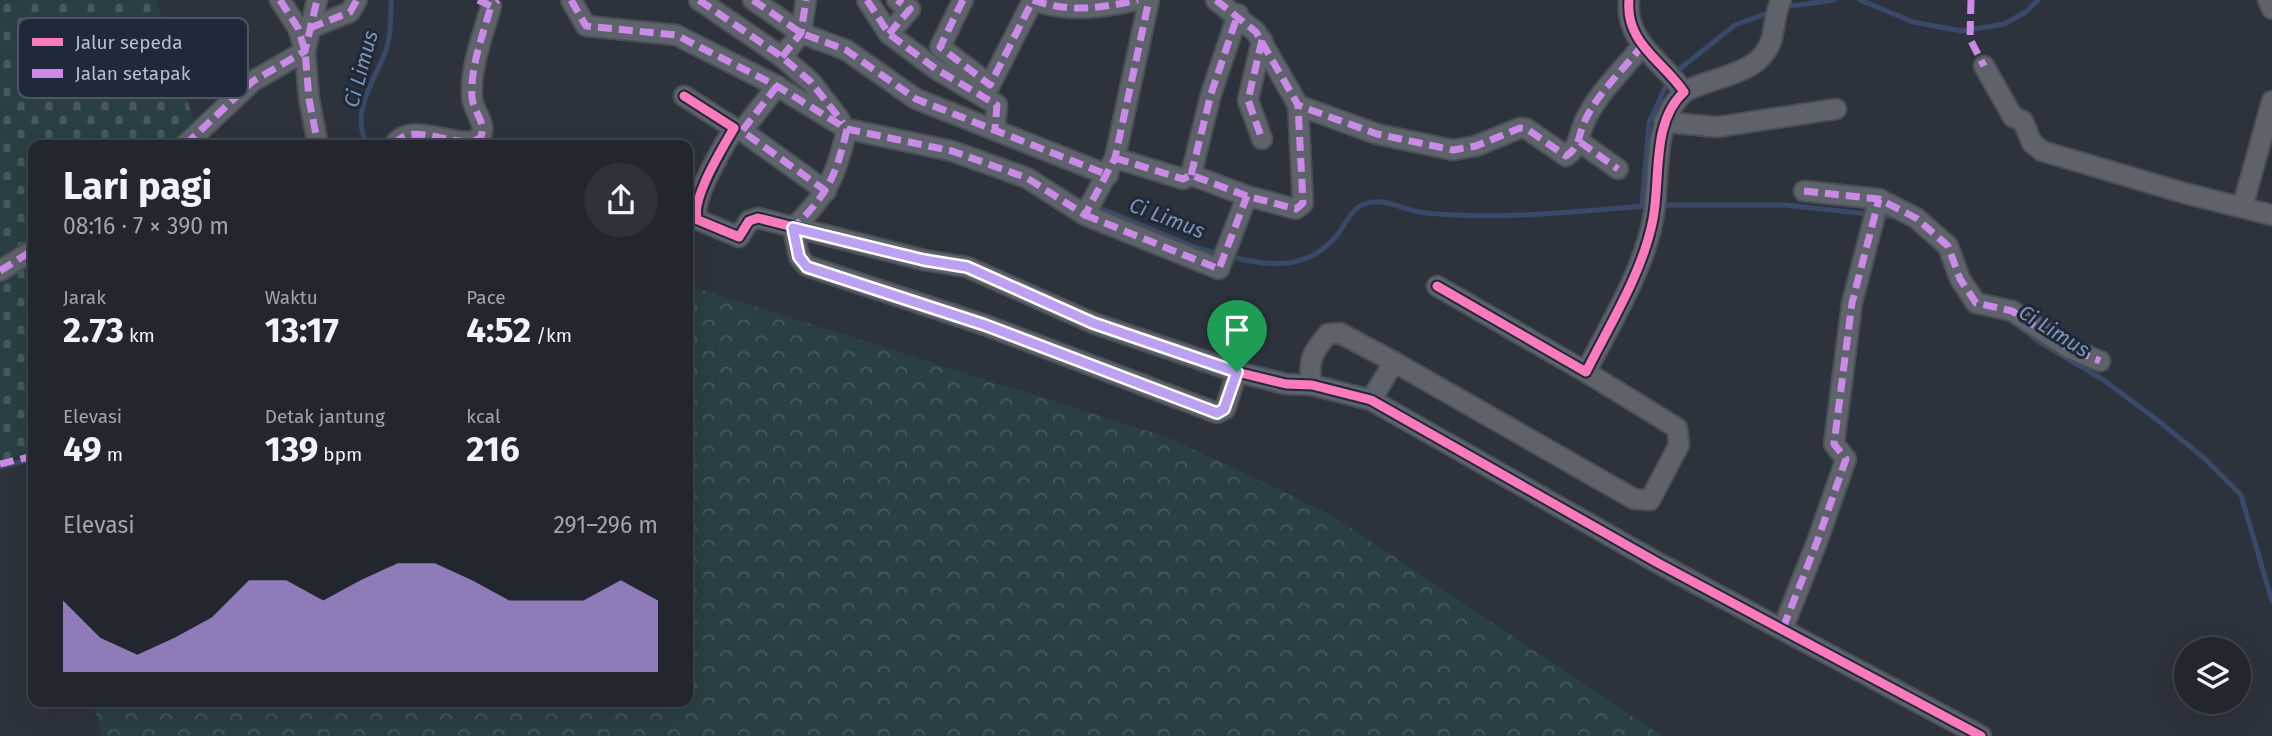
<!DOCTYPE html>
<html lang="id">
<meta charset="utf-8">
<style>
body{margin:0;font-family:"Fira Sans",sans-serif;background:#2e323a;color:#f1f3f6;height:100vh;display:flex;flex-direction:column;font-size:26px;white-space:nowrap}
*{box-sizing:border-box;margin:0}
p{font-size:23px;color:#a2a5aa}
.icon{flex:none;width:38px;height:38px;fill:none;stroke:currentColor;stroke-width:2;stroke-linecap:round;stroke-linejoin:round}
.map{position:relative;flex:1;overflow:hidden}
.drawer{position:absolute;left:28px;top:140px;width:665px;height:567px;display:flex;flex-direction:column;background:#22262e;border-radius:14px;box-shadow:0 7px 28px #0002,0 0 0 2px #3f434a}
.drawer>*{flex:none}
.tools{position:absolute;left:2174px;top:637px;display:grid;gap:14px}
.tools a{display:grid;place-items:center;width:77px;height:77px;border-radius:50%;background:#22262e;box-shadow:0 7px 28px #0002,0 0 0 2px #3f434a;font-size:35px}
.pin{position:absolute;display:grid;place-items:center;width:60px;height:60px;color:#fff;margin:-72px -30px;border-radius:50% 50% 50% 0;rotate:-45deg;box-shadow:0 0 7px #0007}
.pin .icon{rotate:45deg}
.round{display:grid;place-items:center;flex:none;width:74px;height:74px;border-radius:37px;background:#2e323a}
.summary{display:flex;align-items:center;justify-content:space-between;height:119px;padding:0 35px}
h1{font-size:38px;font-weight:700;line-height:52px}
.stats{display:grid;grid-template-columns:repeat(3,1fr);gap:10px;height:119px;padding:7px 35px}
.stats div{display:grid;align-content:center}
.stats b{font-size:35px;font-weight:700}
.stats small{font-size:19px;font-weight:400}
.stats p{font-size:19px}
.chart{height:196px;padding:14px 35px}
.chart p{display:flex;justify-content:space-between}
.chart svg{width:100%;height:126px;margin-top:7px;fill:#bca0f2;opacity:.7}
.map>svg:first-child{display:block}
</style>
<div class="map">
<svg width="2272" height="736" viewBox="0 0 2272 736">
<defs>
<pattern id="forest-crowns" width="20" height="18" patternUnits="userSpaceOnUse" patternTransform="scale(1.75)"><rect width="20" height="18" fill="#293f44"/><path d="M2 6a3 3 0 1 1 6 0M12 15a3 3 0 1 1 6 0" fill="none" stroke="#46595e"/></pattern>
<pattern id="cemetery-stones" width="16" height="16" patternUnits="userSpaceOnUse" patternTransform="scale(1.75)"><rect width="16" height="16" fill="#293f44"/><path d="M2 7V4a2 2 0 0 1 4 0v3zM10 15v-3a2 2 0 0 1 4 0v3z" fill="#46595e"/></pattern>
</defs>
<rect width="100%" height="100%" fill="#2d333d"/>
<path fill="url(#forest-crowns)" d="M688,285L1172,439L1332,515L1662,736H102L93,702H688Z"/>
<path fill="url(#cemetery-stones)" d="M0,0H156L201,145H33V453L0,460Z"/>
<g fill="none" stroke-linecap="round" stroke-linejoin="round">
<g stroke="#384a68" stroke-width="5">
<path d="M1860,0L1913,22L1962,31L2004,24L2026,12L2038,0"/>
<path d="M1791,6L1835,0"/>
<path d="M1677,71L1735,25L1765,14"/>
<path d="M368,145C348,113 376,80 386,50C391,34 391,17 391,0"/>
<path d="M1663,205H1785L1896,217"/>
<path d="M1095,206L1197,248L1220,254"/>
<path d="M1642,206L1649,123L1669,79"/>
<path d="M1229,256C1272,268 1312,270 1340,231C1346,222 1353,208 1364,204C1386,196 1405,212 1427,213C1499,220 1573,212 1646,206"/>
<path d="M2020,327L2039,342L2102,379L2156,419L2204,458L2241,495L2272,601"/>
<path d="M0,467L33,459"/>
</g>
<g stroke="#4a4e55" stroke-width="23">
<g id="street">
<path d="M280,0L298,28L305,51L309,99L318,145"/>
<path d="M571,0L586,26L676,35L777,86L847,129L952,151L1027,178L1085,215L1115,158L1149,0"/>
<path d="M699,0L782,57L811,82L840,120"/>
<path d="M753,0L801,33L846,50L916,99L1108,175"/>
<path d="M867,0L889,34L936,69L997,105L995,128"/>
<path d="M963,0L940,47L990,85L1033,0"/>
<path d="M1033,0C1068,13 1102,8 1138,0"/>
<path d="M1216,0L1256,32L1298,105L1308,109L1377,134L1453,150L1476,146L1520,128L1527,129L1566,156C1580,147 1578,136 1584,123C1595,96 1623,70 1641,47"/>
<path d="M2268,0L2272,9"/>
<path d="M310,28L350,12L357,0"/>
<path d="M889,34L910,9L897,0"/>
<path d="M1262,40L1248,100L1262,139"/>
<path d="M782,57L801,33L806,0"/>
<path d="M1984,66L2013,117L2023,121L2032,143L2042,151L2184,193L2272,215"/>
<path d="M777,86L742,131L826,191"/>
<path d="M1684,92C1712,76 1762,76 1772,38C1775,25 1775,13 1781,0"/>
<path d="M684,96L734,128C724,146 689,201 698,220L739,237L749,221L758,218L924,260L967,267L1093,323L1237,372L1286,384L1312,385L1371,400L1658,563L1981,736"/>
<path d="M1664,122L1717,127L1836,109"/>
<path d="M847,129C836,176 828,194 793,228L799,257L807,266L985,325L1217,413L1225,409L1237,372"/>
<path d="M1580,142L1618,169"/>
<path d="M185,145L253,81L305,51L317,0"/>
<path d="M394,145C412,118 458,152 480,138C488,124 473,112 472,97C470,67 483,35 491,6"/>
<path d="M1115,158L1183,179L1191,175L1247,196L1296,209L1303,203L1298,105"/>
<path d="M1191,175L1211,94L1238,14"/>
<path d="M1804,191L1879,199L1916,218L1948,246L1960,279L1976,303L2012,311L2069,348L2100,361"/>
<path d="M2243,205L2272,101"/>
<path d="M1085,215L1219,269L1247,196"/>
<path d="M0,271L33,250"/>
<path d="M1437,286L1586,372C1610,324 1643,272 1653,219C1661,178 1651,122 1684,92C1662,60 1625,43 1629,0"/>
<path d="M1312,385C1307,361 1313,351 1328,334L1340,333L1394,362"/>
<path d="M1371,400L1394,362L1634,499L1650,500L1679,445L1677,428L1586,372"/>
<path d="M1783,628L1817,542L1846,459L1834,444L1852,303L1879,199"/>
</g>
</g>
<use href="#street" stroke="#5e626b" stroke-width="19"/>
<g stroke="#ca8be6" stroke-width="7" stroke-dasharray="14 7" stroke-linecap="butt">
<path d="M280,0L298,28L305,51L309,99L318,145"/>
<path d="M478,0L491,6L498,0"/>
<path d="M571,0L586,26L676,35L777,86L847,129L952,151L1027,178L1085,215L1115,158L1149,0"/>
<path d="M699,0L782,57L811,82L843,123"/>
<path d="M753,0L801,33L846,50L916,99L1108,175"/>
<path d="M867,0L889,34L936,69L997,105L995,128"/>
<path d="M963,0L940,47L990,85L1033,0"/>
<path d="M1033,0C1068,13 1102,8 1138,0"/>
<path d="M1216,0L1256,32L1298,105L1308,109L1377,134L1453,150L1476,146L1520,128L1527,129L1566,156C1580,147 1578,136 1584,123C1595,96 1623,70 1641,47"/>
<path d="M1971,0L1970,39L1984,66"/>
<path d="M310,28L350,12L357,0"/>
<path d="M889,34L910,9L897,0"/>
<path d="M1262,40L1248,100L1262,139"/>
<path d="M782,57L801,33L806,0"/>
<path d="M777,86L742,131L826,191"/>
<path d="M847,129C836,176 828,194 793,228L799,257L807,266L985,325L1217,413L1225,409L1237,372"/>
<path d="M1580,142L1618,169"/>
<path d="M185,145L253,81L305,51L317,0"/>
<path d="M394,145C412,118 458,152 480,138C488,124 473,112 472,97C470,67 483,35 491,6"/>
<path d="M1115,158L1183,179L1191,175L1247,196L1296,209L1303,203L1298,105"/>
<path d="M1191,175L1211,94L1238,14"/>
<path d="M1804,191L1879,199L1916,218L1948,246L1960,279L1976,303L2012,311L2069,348L2100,361"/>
<path d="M1085,215L1219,269L1247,196"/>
<path d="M0,271L33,250"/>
<path d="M0,464L33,456"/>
<path d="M1783,628L1817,542L1846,459L1834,444L1852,303L1879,199"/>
</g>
<g stroke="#1f2939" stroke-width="13">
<g id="cycleway">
<path d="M684,96L734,128C724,146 689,201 698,220L739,237L749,221L758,218L924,260L967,267L1093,323L1237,372L1286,384L1312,385L1371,400L1658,563L1981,736"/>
<path d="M1437,286L1586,372C1610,324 1643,272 1653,219C1661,178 1651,122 1684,92C1662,60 1625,43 1629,0"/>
</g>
</g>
<use href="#cycleway" stroke="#fd7abc" stroke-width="9"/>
</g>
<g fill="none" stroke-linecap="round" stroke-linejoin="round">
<g stroke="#fff" stroke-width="14">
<path id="route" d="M793,228L924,260L967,267L1093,323L1237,372L1224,409L1217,413L985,325L807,267L799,257Z"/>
</g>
<use href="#route" stroke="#bca0f2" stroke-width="9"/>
</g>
<g text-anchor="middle" stroke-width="6" stroke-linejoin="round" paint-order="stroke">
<g font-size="21" font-style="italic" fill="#7e94b5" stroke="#1f2939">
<text transform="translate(361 69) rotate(-75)" y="7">Ci Limus</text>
<text transform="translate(1167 218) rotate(21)" y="7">Ci Limus</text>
<text transform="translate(2054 331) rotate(32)" y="7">Ci Limus</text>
</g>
</g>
<rect x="18" y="18" width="230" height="80" rx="10" fill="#1f2939" stroke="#4d5665" stroke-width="2"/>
<rect x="32" y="38" width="31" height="8" fill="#fd7abc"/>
<rect x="32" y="69" width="31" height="9" fill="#ca8be6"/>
<g font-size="19" fill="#b8bfcd">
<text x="75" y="49">Jalur sepeda</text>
<text x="75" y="80">Jalan setapak</text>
</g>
</svg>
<div class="tools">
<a><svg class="icon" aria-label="layers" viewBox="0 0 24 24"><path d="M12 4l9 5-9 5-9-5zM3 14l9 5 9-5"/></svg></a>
</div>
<div class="pin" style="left:1237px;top:372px;background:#1e9e55"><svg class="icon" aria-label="arrive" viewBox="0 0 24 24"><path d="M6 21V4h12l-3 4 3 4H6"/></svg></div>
<section class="drawer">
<div class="summary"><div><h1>Lari pagi</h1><p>08:16 · 7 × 390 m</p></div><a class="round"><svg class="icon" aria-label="share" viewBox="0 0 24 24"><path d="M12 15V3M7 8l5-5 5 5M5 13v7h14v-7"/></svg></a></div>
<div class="stats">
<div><p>Jarak</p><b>2.73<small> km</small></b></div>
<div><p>Waktu</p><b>13:17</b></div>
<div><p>Pace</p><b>4:52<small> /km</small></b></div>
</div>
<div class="stats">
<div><p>Elevasi</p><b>49<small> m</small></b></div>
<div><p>Detak jantung</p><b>139<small> bpm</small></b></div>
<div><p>kcal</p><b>216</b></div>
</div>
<div class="chart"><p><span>Elevasi</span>291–296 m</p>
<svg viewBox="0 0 160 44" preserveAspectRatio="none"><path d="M0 44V19L10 32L20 38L30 32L40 25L50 12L60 12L70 19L80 12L90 6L100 6L110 12L120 19L130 19L140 19L150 12L160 19V44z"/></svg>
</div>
</section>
</div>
